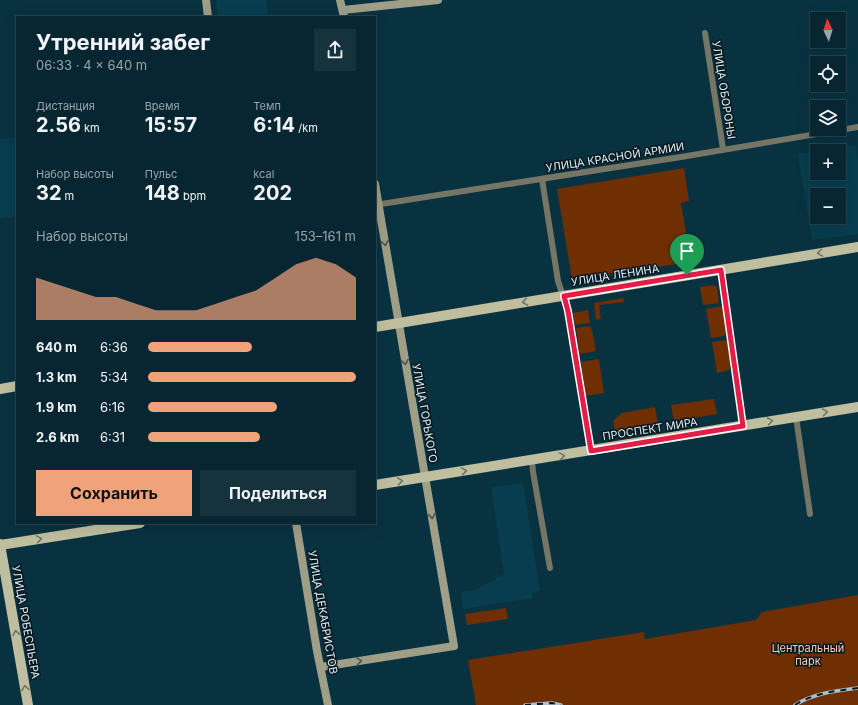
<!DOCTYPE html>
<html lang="ru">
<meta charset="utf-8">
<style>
body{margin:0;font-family:Inter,sans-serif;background:#15323d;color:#f1f3f6;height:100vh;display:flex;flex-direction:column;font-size:15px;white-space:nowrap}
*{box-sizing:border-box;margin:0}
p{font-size:13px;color:#98a5ab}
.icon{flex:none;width:22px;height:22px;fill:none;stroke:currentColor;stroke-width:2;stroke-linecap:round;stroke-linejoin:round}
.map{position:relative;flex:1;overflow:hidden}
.side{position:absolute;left:16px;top:16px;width:360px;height:508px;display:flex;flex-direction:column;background:#072631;border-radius:0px;box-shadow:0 4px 16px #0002,0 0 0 1px #28434d}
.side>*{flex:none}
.needle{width:26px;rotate:356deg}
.buttons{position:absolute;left:810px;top:12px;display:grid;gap:8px}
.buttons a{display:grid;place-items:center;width:36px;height:36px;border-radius:0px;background:#072631;box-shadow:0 4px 16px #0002,0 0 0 1px #28434d;font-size:20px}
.pin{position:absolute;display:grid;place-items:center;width:34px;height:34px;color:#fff;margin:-41px -17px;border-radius:50% 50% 50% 0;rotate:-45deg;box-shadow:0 0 4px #0007}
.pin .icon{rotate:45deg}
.round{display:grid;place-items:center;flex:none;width:42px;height:42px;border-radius:0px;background:#15323d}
.overview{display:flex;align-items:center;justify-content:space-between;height:68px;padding:0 20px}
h1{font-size:22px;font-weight:700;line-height:30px}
.metrics{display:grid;grid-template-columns:repeat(3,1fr);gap:6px;height:68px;padding:4px 20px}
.metrics div{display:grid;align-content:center}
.metrics b{font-size:20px;font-weight:700}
.metrics small{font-size:11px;font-weight:400}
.metrics p{font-size:11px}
.chart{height:112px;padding:8px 20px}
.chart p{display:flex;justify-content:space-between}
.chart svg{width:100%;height:72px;margin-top:4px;fill:#f0a27a;opacity:.7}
.cta{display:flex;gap:8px;margin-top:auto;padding:8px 20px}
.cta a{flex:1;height:46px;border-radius:0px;background:#f0a27a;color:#111;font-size:16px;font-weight:700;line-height:46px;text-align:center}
.cta a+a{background:#15323d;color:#f1f3f6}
ul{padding:0 20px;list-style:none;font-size:13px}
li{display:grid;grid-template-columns:64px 48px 1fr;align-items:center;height:30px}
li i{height:10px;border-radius:5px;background:#f0a27a}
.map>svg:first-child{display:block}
</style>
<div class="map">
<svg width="858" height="705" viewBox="0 0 858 705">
<rect width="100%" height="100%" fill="#093241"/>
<g fill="#073d4e" fill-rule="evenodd">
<path d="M216,0H266L268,17H218Z"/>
<path d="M17,137V216L0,219V139Z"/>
<path d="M856,145L858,161V234L812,240L798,154L817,151V173H839V151H820ZM817,195H839V217H817Z"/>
<path d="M523,483L540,591L532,592L533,598L463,609L461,592L475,590L504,574L491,487Z"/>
</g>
<g fill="#6f2f03">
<path d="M684,168L689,201L681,203L691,262L572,279L557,189Z"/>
<path d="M714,285L717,287L719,303L703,305L700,287Z"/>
<path d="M623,298L624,302L599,305L601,319L596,320L594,303Z"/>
<path d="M723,306L726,332L724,336L711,338L706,309Z"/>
<path d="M588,310L590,323L575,325L573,313Z"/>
<path d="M591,326L596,351L580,354L576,328Z"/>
<path d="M727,340L731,366L729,370L717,373L712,342Z"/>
<path d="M599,359L604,393L586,396L581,362Z"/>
<path d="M714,399L717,414L674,421L671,405Z"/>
<path d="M655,407L658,424L615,431L613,421L622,413Z"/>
<path d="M858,595V705H476L468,660L644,632L645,639L756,620L762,612Z"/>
<path d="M506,608L508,619L467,625L465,614Z"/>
</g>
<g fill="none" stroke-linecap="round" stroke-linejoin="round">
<g stroke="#767667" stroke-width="6">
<path d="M705,33L723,149"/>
<path d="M542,179L558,281L568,311L591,451"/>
<path d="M375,205L681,157L858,127"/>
<path d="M721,270L743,426"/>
<path d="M796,417L810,514"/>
<path d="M532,460L533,472L550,568"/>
</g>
<g stroke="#9f9f87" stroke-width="8">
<path d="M206,0L208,17"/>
<path d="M340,0L344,17"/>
<path d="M343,10L438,0"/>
<path d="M296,523L317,651L328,705"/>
<path d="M321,667L454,646L375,184"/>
</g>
<g stroke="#bfbfa0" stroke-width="10">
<path d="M375,327L858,247"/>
<path d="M0,389L17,386"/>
<path d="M375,485L858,407"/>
<path d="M0,544L28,705"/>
<path d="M0,545L140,523"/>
</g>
<g stroke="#a9c3ce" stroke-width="3.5">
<g id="rail">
<path d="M525,705L552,703L561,705"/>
<path d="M795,705C814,693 836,691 858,688"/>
</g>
</g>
<use href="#rail" stroke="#08171e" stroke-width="2" stroke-dasharray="6" stroke-linecap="butt"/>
</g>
<defs><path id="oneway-chevron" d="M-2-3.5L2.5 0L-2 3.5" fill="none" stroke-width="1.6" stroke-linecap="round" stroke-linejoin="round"/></defs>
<g stroke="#4c544d">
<use href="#oneway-chevron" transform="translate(385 243) rotate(80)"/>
<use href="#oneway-chevron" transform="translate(405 362) rotate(80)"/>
<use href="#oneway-chevron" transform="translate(432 516) rotate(80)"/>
<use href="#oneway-chevron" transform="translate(359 661) rotate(-9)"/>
</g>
<g stroke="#6d7366">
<use href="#oneway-chevron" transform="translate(820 253) rotate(171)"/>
<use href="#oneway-chevron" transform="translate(525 302) rotate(171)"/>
<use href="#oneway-chevron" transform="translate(825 412) rotate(-9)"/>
<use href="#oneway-chevron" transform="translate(770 421) rotate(-9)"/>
<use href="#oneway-chevron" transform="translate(562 456) rotate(-9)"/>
<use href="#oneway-chevron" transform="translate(464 471) rotate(-9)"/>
<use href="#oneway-chevron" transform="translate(400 481) rotate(-9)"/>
<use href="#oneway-chevron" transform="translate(39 539) rotate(-9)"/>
<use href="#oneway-chevron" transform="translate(16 633) rotate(-100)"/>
<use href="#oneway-chevron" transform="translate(25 688) rotate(-99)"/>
</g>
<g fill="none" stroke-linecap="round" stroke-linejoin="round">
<g stroke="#fff" stroke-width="8">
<path id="route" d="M721,270L743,426L591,451L568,311L564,296Z"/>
</g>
<use href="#route" stroke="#e11d48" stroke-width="5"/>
</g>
<g text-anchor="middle" stroke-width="3" stroke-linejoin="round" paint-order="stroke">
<g font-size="11" fill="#dcf1fa" stroke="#08171e">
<text transform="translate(724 90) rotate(81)" y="4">УЛИЦА ОБОРОНЫ</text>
<text transform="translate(615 157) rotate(-9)" y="4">УЛИЦА КРАСНОЙ АРМИИ</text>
<text transform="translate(615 275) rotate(-9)" y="4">УЛИЦА ЛЕНИНА</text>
<text transform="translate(425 413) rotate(80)" y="4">УЛИЦА ГОРЬКОГО</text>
<text transform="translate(650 429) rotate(-9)" y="4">ПРОСПЕКТ МИРА</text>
<text transform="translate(323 612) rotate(80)" y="4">УЛИЦА ДЕКАБРИСТОВ</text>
<text transform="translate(26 622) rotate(80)" y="4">УЛИЦА РОБЕСПЬЕРА</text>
</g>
<g font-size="11" fill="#f9ccb6" stroke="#08171e">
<text x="808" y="652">Центральный<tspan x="808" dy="13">парк</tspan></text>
</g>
</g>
</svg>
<div class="buttons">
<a><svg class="needle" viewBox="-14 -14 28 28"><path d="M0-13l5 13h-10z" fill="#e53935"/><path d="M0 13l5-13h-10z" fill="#98a5ab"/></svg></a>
<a><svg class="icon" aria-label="locate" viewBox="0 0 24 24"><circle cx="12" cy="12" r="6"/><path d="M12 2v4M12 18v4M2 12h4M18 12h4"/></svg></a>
<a><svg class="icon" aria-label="layers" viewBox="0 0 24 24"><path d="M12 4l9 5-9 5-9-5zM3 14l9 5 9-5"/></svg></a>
<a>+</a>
<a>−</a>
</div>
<div class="pin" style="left:687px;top:275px;background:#1e9e55"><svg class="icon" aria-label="arrive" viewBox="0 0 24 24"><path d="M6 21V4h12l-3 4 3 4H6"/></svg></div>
<section class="side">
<div class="overview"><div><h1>Утренний забег</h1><p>06:33 · 4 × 640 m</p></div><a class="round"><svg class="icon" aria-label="share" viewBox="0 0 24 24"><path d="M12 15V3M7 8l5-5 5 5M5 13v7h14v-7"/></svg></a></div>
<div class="metrics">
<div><p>Дистанция</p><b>2.56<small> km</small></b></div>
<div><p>Время</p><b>15:57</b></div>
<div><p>Темп</p><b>6:14<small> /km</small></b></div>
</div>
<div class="metrics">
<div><p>Набор высоты</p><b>32<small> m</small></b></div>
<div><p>Пульс</p><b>148<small> bpm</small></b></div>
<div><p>kcal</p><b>202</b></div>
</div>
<div class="chart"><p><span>Набор высоты</span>153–161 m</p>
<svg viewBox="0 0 160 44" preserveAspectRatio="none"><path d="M0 44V18L10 22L20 26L30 30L40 30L50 34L60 38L70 38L80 38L90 34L100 30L110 26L120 18L130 10L140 6L150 10L160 18V44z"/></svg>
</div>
<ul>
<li><b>640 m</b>6:36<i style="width:50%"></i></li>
<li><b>1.3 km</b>5:34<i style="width:100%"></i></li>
<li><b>1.9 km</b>6:16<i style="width:62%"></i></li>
<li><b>2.6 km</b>6:31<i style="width:54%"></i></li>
</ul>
<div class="cta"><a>Сохранить</a><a>Поделиться</a></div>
</section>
</div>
